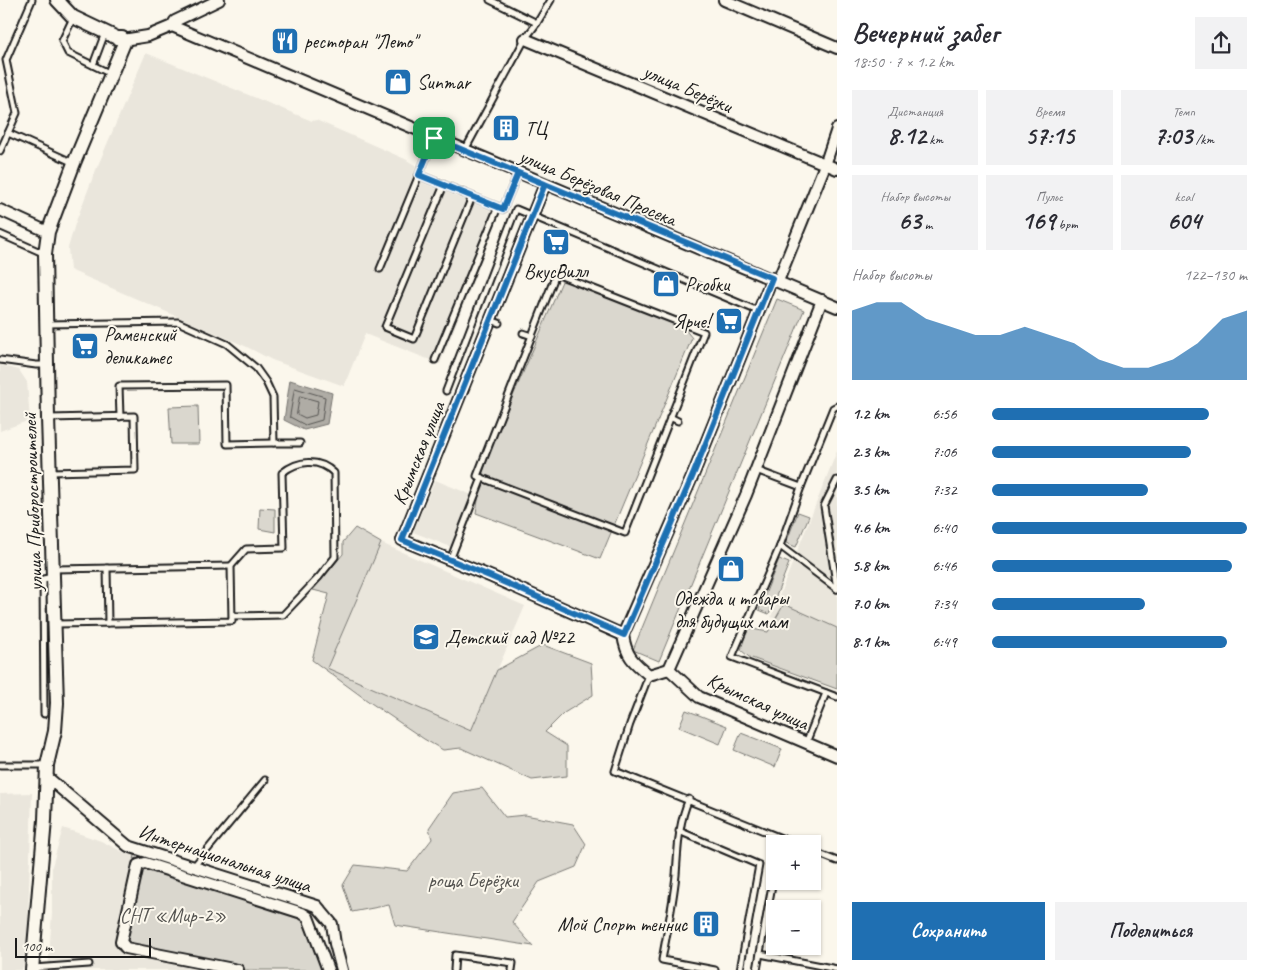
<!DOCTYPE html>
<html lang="ru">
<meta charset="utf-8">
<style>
body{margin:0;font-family:Caveat,sans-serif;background:#f2f2f3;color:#2b2b33;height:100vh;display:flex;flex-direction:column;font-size:19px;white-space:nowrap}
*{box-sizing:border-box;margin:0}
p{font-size:16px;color:#7c7c81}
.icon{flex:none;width:28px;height:28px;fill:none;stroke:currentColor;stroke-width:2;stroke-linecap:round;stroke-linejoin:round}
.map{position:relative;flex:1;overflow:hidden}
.panel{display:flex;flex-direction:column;background:#fff;width:425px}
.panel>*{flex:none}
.buttons{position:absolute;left:766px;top:835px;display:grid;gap:10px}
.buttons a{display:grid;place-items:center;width:55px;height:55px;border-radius:0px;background:#fff;box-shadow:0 1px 4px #0004;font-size:25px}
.scale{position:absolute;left:15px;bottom:12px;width:136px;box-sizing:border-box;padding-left:5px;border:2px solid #1c1c1c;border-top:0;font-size:14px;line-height:18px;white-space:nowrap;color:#1c1c1c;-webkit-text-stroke:4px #fbf7ec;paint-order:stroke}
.pin{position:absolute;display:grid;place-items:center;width:42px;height:42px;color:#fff;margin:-21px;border-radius:10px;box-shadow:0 2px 8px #0006}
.round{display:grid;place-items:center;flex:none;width:52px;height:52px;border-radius:0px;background:#f2f2f3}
.headline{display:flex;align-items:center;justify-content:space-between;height:85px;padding:0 15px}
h1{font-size:28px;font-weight:800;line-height:38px}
.metrics{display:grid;grid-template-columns:repeat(3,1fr);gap:8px;height:85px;padding:5px 15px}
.metrics div{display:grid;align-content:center;border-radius:0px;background:#f2f2f3;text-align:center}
.metrics b{font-size:25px;font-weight:800}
.metrics small{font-size:14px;font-weight:400}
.metrics p{font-size:14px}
.chart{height:140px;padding:10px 15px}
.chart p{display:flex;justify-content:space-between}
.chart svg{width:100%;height:90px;margin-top:5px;fill:#1f6fb2;opacity:.7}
.cta{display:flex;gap:10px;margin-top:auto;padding:10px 15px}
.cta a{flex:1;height:58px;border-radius:0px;background:#1f6fb2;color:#fff;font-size:20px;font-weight:800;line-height:58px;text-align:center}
.cta a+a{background:#f2f2f3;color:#2b2b33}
ul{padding:0 15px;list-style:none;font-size:16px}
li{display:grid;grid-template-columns:80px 60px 1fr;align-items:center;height:38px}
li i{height:12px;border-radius:6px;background:#1f6fb2}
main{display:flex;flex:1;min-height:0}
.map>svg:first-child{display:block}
</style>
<main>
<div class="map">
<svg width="837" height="970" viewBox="0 0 837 970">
<rect width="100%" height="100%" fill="#fbf7ec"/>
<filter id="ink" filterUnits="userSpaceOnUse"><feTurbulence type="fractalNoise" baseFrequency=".02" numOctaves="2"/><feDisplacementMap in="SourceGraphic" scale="10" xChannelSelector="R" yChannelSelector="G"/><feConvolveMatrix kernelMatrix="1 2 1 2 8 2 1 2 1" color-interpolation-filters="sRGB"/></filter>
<g filter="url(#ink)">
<g fill="#eae6dc">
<path d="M146,53L312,121L316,120L405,159L418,167L414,176L501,211L440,364L365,334L344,386L272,360L245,346L70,270L68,248L75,224L93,177Z"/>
<path d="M0,365L19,370L27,382L30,420L0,431Z"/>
<path d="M837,451V643L771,617Z"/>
<path d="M435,480L472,495L451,547L413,532Z"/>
<path d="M381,543L525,606L471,731L327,668Z"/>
<path d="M32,793L27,953L22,970H0V794Z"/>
<path d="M63,828L101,841L125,853L135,855L117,944L216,970H48L52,913V866Z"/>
</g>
<g fill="#dad7ce" stroke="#7b7a75">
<path d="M563,279L680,323L692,338L600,559L476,513L482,475L493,443Z"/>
<path d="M777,299L804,310L659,661L633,650Z"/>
<path d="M198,406L199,444H171L169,407Z"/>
<path d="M260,508L275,509V532L259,529Z"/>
<path d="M798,512L809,516L796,547L786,543Z"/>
<path d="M355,528L381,543L327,668L471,731L497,670L543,645L591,663L593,695L564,713L545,732L567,746V776L532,780L461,748L443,750L424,739L368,701L312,660L329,594L313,590L343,554V542Z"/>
<path d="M779,559L789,563L769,614L759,610Z"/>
<path d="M784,604L837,628V689L749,657L741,650L747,628L768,632Z"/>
<path d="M686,710L727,726L720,744L679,727Z"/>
<path d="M741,733L782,749L775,767L734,750Z"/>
<path d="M482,788L505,817L525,815L573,824L586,844L576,867L539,882L512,922L533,946L395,925L389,905L352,912L343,885L355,865L407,871L432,839L429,828L453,793Z"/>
<path d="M135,855L308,911L331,970H216L119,951L117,944Z"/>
</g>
<path fill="#afaca5" stroke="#74726e" d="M290,380L332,393L327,424L304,430L284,420Z"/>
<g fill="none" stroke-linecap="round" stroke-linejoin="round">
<g stroke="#575653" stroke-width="1">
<path d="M295,388L325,397L322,420L305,425L290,417Z"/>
<path d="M300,396L318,401L316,415L305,418L297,414Z"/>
</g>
<g stroke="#1c1c1c" stroke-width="9">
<g id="service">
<path d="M490,0L537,23"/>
<path d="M73,18L62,41L68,53L111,74"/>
<path d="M93,65L105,33"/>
<path d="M8,133L74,163"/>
<path d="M434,138L419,175L444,185L385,327L414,339L472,197"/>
<path d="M465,150L525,39L537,23L551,0"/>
<path d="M0,151L17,113L6,60L32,0"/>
<path d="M444,185L503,209L518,173"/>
<path d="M0,234L45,254"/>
<path d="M380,269L419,175"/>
<path d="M556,274L704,332L625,533L477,476Z"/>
<path d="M491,320L499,323"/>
<path d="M46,324L178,322L227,344L256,368L266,382L273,397L274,443H300"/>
<path d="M523,333L532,336"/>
<path d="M0,360L36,365H46"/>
<path d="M435,360L498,207"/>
<path d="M446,391L516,209L758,311"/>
<path d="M120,417L119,386L226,385L227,444L274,443"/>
<path d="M670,417L678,421"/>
<path d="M50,418L134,416L135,470L50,472"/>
<path d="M756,470L801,487L780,546L732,657L837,697"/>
<path d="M837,480L824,506L837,589"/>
<path d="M801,487L833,408L837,406"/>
<path d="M780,546L837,589"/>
<path d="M450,560L482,478"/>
<path d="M107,568L108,623"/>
<path d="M54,569L231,566"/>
<path d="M56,624L232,621L231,566L246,549L284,548L282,473C298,460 319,458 334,473L335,557L319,577L283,615L232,616"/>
<path d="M649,675L630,724L615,771L796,844"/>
<path d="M44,714L43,579L53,577"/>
<path d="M806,743L826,693"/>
<path d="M0,765H47"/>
<path d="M689,799C678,824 678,849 676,875C673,904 667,932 662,960L715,970"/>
<path d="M679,831L759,865L740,970"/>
<path d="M812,851L837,861"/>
<path d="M194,866L265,780"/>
<path d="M760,954L837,969"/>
<path d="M33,968L89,964"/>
<path d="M454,970L455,955L513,963L512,970"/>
<path d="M757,970L775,868"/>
</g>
</g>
<g stroke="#1c1c1c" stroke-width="14">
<g id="minor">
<path d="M724,0L837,48"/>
<path d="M172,26L175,21L219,0"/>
<path d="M525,39L837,169"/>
<path d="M123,40L148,36L172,26L837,307"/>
<path d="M545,184L402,540L492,577L623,635"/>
<path d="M0,210L48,232"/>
<path d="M778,281L825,165L837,129"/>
<path d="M669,669L649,675C633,662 626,656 623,635L693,475L772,278"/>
<path d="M669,669L746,495L822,300"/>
<path d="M669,669L699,697L837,756"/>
<path d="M47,777L128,846L317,906L332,924L335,944L342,970"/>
<path d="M238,970L126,948L121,942L138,865L145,863L302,913L308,917L328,970"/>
</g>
</g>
<g stroke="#1c1c1c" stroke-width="16">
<path id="tertiary" d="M32,970L45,820L47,765L55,731L57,703L48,418L45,254L48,232L74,163L124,43L122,38H117L73,17L57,0"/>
</g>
<use href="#service" stroke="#fbf7ec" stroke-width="5"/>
<use href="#minor" stroke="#fbf7ec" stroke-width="10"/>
<use href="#tertiary" stroke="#fbf7ec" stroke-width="12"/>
</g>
</g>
<g fill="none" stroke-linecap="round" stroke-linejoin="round" filter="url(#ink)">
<g stroke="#fff" stroke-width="10">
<path id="route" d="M434,138C471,153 508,169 545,184L402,540L492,577L624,635L693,475L772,278L518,173L503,209L419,175L434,138"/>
</g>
<use href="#route" stroke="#1f6fb2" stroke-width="6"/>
</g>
<defs>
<g id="restaurant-square" transform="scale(1.4375)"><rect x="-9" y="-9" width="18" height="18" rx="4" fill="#1f6fb2" stroke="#fbf7ec"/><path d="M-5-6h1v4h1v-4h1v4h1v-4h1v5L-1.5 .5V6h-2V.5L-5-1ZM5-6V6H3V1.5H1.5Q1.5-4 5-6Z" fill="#fff"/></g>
<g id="shop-square" transform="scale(1.4375)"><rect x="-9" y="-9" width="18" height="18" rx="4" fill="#1f6fb2" stroke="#fbf7ec"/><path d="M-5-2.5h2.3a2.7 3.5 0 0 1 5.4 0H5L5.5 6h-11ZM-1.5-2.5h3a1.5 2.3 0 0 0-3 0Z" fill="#fff"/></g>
<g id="building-square" transform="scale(1.4375)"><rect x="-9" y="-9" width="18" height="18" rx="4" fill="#1f6fb2" stroke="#fbf7ec"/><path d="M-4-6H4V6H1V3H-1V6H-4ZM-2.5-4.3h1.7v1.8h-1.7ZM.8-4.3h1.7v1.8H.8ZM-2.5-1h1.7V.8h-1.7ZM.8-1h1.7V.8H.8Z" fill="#fff"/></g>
<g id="supermarket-square" transform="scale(1.4375)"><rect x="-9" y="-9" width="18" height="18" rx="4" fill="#1f6fb2" stroke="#fbf7ec"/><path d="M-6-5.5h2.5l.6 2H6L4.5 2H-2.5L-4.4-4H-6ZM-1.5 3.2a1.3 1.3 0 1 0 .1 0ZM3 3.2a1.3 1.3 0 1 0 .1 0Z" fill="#fff"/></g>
<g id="school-square" transform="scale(1.4375)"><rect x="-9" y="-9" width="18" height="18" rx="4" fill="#1f6fb2" stroke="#fbf7ec"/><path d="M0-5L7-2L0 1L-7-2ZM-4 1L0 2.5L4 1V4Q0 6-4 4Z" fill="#fff"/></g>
</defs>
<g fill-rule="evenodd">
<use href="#restaurant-square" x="285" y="41"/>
<use href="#shop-square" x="398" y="82"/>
<use href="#building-square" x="506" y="128"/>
<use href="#supermarket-square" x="556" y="242"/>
<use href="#shop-square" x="666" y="284"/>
<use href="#supermarket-square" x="729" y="321"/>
<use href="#supermarket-square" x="85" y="346"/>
<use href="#shop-square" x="731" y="569"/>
<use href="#school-square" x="426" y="637"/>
<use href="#building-square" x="706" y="924"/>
</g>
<g text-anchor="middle" stroke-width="4" stroke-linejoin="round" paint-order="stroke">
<g font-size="20" fill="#1c1c1c" stroke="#fbf7ec" text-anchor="start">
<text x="304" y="48">ресторан "Лето"</text>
<text x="417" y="89">Sunmar</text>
<text x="525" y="135">ТЦ</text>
<text x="556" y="278" text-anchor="middle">ВкусВилл</text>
<text x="685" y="291">Proбки</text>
<text x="710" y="328" text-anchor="end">Ярче!</text>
<text x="104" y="341">Раменский<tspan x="104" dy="23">деликатес</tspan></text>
<text x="731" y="605" text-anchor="middle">Одежда и товары<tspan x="731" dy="23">для будущих мам</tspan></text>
<text x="445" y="644">Детский сад №22</text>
<text x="687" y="931" text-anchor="end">Мой Спорт теннис</text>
</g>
<g font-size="20" fill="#1c1c1c" stroke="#fbf7ec">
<text transform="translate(688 88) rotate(23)" y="7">улица Берёзки</text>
<text transform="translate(598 187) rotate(23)" y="7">улица Берёзовая Просека</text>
<text transform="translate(418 453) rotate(-68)" y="7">Крымская улица</text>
<text transform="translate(32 502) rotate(-92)" y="7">улица Приборостроителей</text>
<text transform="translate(758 701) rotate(25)" y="7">Крымская улица</text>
<text transform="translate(225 858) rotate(18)" y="7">Интернациональная улица</text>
</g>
<g font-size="20" fill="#555451" stroke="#fbf7ec">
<text x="473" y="887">роща Берёзки</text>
<text x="173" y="922">СНТ «Мир-2»</text>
</g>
</g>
</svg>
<div class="buttons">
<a>+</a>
<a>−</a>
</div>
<div class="scale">100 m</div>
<div class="pin" style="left:434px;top:138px;background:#1e9e55"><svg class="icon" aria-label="arrive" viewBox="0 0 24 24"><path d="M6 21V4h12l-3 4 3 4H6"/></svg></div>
</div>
<section class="panel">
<div class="headline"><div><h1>Вечерний забег</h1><p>18:50 · 7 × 1.2 km</p></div><a class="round"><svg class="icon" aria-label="share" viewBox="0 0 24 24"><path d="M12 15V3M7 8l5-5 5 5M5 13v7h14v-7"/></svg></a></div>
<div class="metrics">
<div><p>Дистанция</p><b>8.12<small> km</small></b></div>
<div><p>Время</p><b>57:15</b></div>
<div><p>Темп</p><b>7:03<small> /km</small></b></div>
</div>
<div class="metrics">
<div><p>Набор высоты</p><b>63<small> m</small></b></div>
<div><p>Пульс</p><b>169<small> bpm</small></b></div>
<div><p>kcal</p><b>604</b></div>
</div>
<div class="chart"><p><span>Набор высоты</span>122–130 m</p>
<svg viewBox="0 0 160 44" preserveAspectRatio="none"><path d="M0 44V10L10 6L20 6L30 14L40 18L50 22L60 22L70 18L80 22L90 26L100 34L110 38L120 38L130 34L140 26L150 14L160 10V44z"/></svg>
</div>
<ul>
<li><b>1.2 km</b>6:56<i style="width:85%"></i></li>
<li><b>2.3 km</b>7:06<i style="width:78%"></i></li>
<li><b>3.5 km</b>7:32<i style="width:61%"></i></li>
<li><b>4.6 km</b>6:40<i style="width:100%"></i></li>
<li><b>5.8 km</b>6:46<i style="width:94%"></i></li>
<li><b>7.0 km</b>7:34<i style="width:60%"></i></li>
<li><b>8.1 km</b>6:49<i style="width:92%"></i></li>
</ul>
<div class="cta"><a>Сохранить</a><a>Поделиться</a></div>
</section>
</main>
